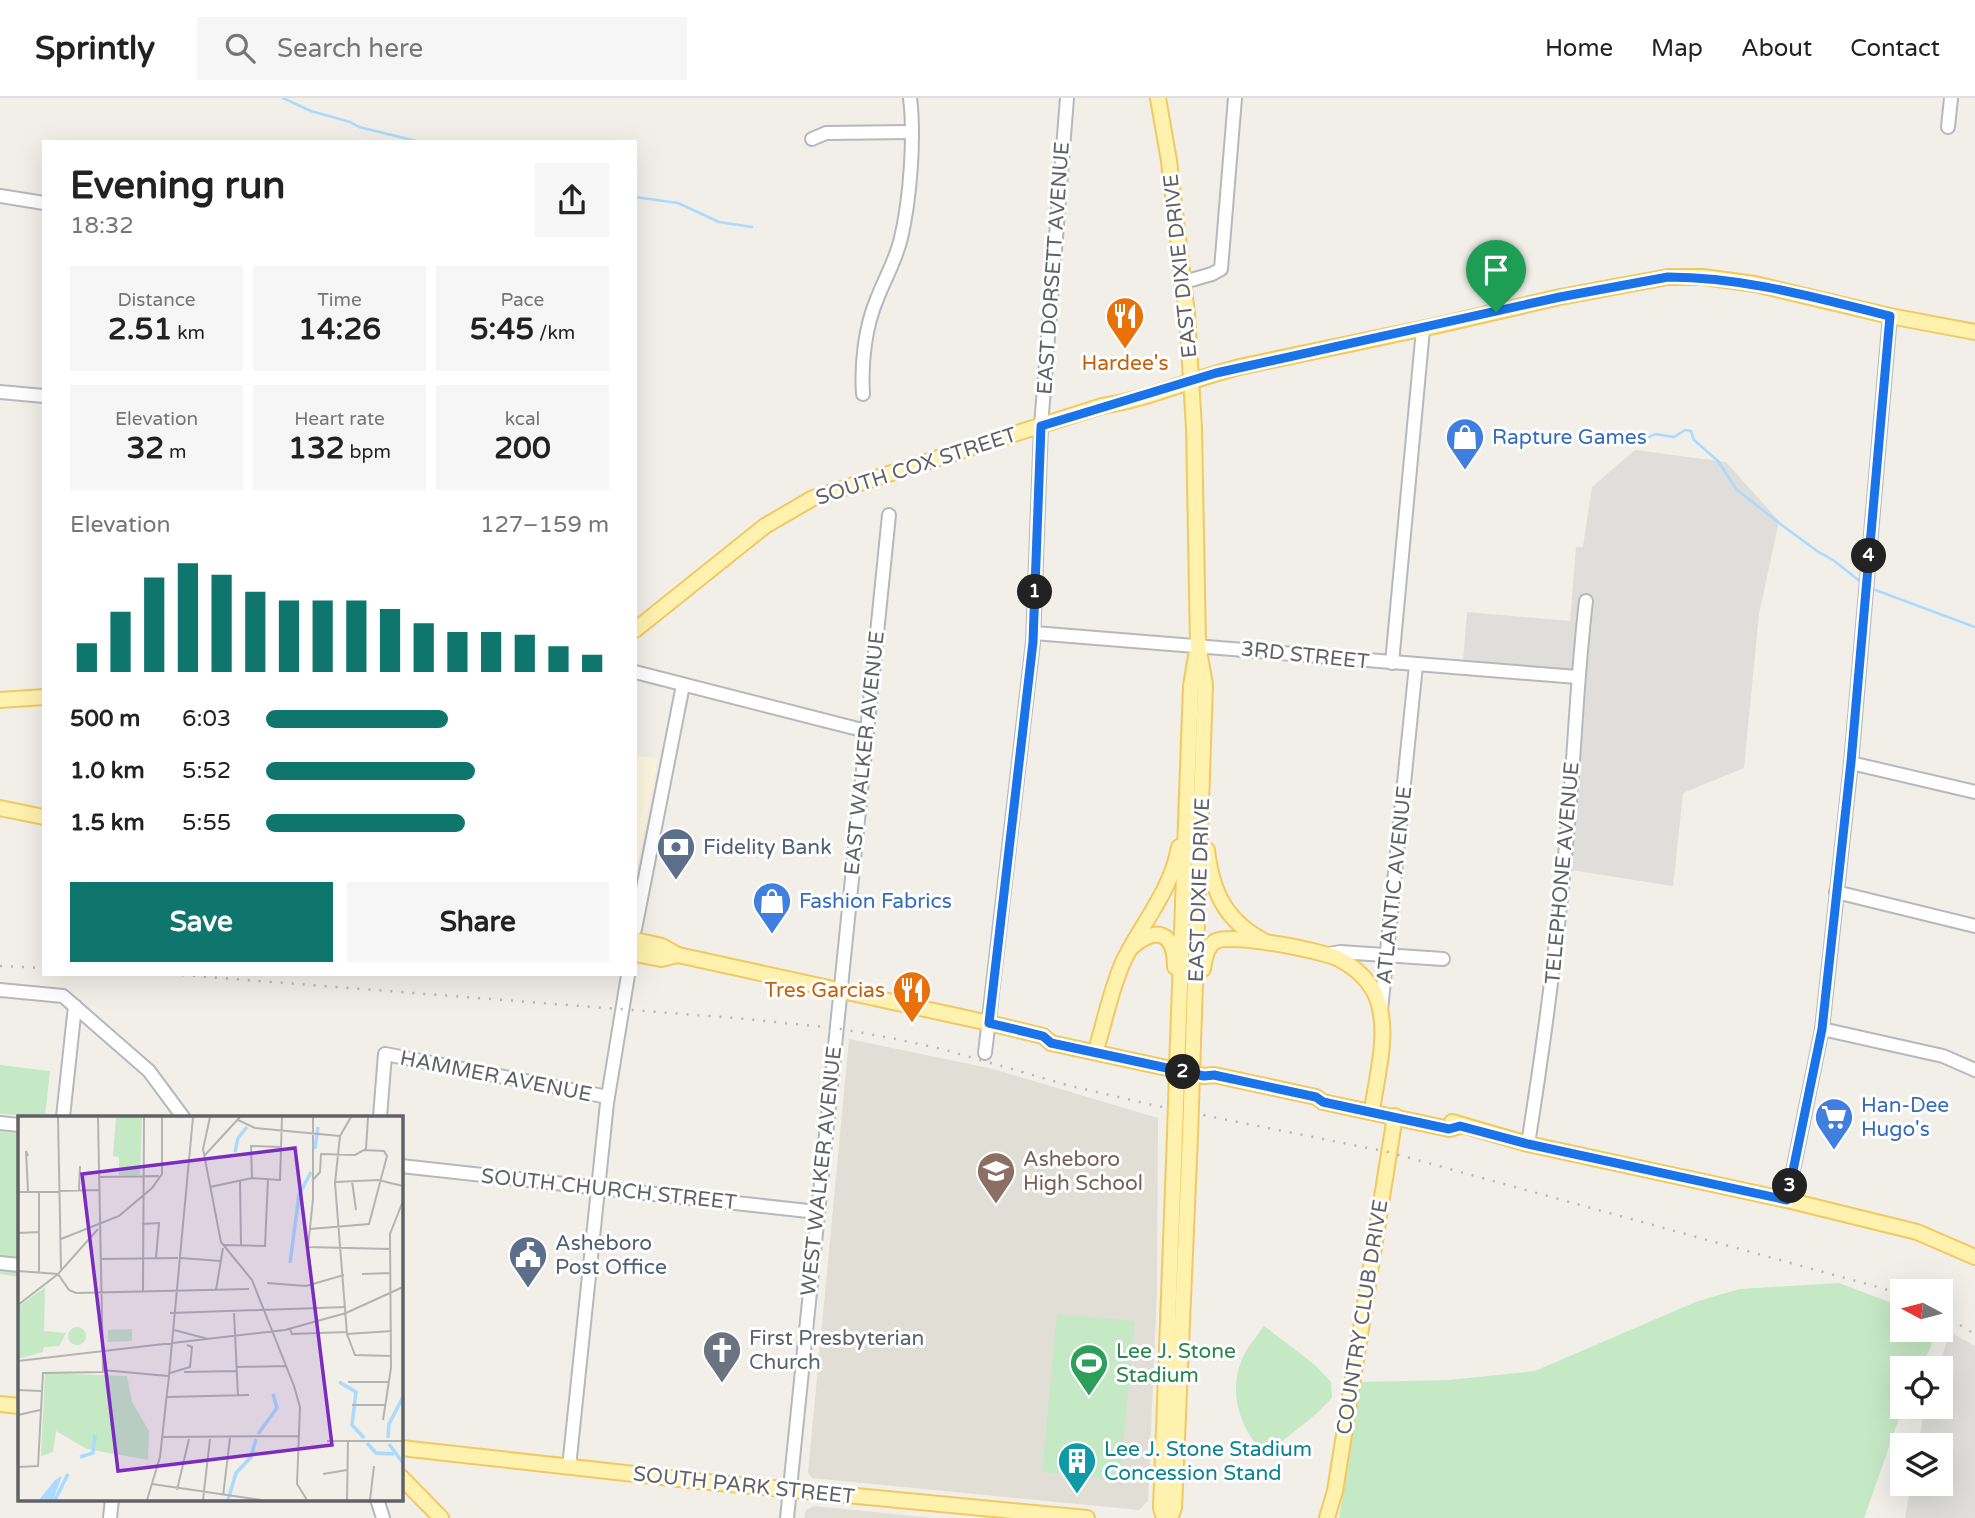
<!DOCTYPE html>
<meta charset="utf-8">
<style>
body{margin:0;font-family:"Varela Round",sans-serif;background:#f6f6f6;color:#222;height:100vh;display:flex;flex-direction:column;font-size:26px;white-space:nowrap}
*{box-sizing:border-box;margin:0}
p{font-size:23px;color:#767676}
.icon{flex:none;width:38px;height:38px;fill:none;stroke:currentColor;stroke-width:2;stroke-linecap:round;stroke-linejoin:round}
.map{position:relative;flex:1;overflow:hidden}
.details{position:absolute;left:42px;top:42px;width:595px;height:836px;display:flex;flex-direction:column;background:#fff;border-radius:0px;box-shadow:0 7px 28px #0002}
.details>*{flex:none}
.needle{width:46px;rotate:277deg}
.controls{position:absolute;left:1890px;top:1181px;display:grid;gap:14px}
.controls a{display:grid;place-items:center;width:63px;height:63px;border-radius:0px;background:#fff;box-shadow:0 7px 28px #0002;font-size:35px}
.pin{position:absolute;display:grid;place-items:center;width:60px;height:60px;color:#fff;margin:-72px -30px;border-radius:50% 50% 50% 0;rotate:-45deg;box-shadow:0 0 7px #0007}
.pin .icon{rotate:45deg}
.km{position:absolute;width:35px;height:35px;margin:-18px;border-radius:50%;background:#222;color:#fff;font-size:19px;line-height:35px;text-align:center}
.round{display:grid;place-items:center;flex:none;width:74px;height:74px;border-radius:0px;background:#f6f6f6}
.summary{display:flex;align-items:center;justify-content:space-between;height:119px;padding:0 28px}
h1{font-size:38px;font-weight:800;line-height:52px}
.figures{display:grid;grid-template-columns:repeat(3,1fr);gap:10px;height:119px;padding:7px 28px}
.figures div{display:grid;align-content:center;border-radius:0px;background:#f6f6f6;text-align:center}
.figures b{font-size:30px;font-weight:800}
.figures small{font-size:19px;font-weight:400}
.figures p{font-size:19px}
.chart{height:196px;padding:14px 28px}
.chart p{display:flex;justify-content:space-between}
.chart svg{width:100%;height:126px;margin-top:7px;stroke:#0f766e;stroke-width:6}
.cta{display:flex;gap:14px;margin-top:auto;padding:14px 28px}
.cta a{flex:1;height:80px;border-radius:0px;background:#0f766e;color:#fff;font-size:28px;font-weight:800;line-height:80px;text-align:center}
.cta a+a{background:#f6f6f6;color:#222}
ul{padding:0 28px;list-style:none;font-size:23px}
li{display:grid;grid-template-columns:112px 84px 1fr;align-items:center;height:52px}
li i{height:18px;border-radius:9px;background:#0f766e}
header{display:flex;align-items:center;gap:42px;box-sizing:border-box;height:98px;padding:0 35px;background:#fff;border-bottom:2px solid #e0e0e0}
header strong{font-size:33px}
nav{display:flex;gap:38px;margin-inline-start:auto;font-size:24px}
.search{width:490px;height:63px;background:#f6f6f6;display:flex;align-items:center;gap:18px;box-sizing:border-box;padding:0 24px;border-radius:0px;color:#767676;font-size:26px}
.map>svg:first-child{display:block}
</style>
<header>
<strong>Sprintly</strong>
<div class="search"><svg class="icon" aria-label="search" viewBox="0 0 24 24"><circle cx="10" cy="10" r="6"/><path d="M15 15l6 6"/></svg>Search here</div>
<nav><a>Home</a><a>Map</a><a>About</a><a>Contact</a></nav>
</header>
<div class="map">
<svg width="1975" height="1420" viewBox="0 0 1975 1420">
<rect width="100%" height="100%" fill="#f1efe8"/>
<path fill="#fef7e0" d="M635,657L658,661L635,782Z"/>
<g fill="#e0deda">
<path d="M1635,352L1726,364L1779,423L1759,516L1744,670L1683,695L1673,788L1571,772L1587,574L1463,563L1467,514L1570,523L1576,449H1583L1592,389Z"/>
<path d="M1950,1234L1975,1248V1420H1905L1911,1386H1941V1348L1918,1347L1925,1309H1941V1270H1938Z"/>
</g>
<g fill="#e1ded6">
<path d="M849,941L993,971L1158,1020L1157,1193L1148,1403L1139,1412L812,1380L808,1375Z"/>
<path d="M814,1408L934,1420H804L806,1412Z"/>
</g>
<g fill="#c5e8c5">
<path d="M0,967L50,973L45,1019L0,1016Z"/>
<path d="M0,1033L19,1036V1179L0,1176Z"/>
<path d="M1839,1185L1902,1209V1232L1932,1233L1931,1249L1920,1270H1902L1903,1309L1864,1420H1339L1361,1284L1449,1282L1535,1273L1698,1203L1740,1191Z"/>
<path d="M1057,1216L1135,1223L1120,1382L1042,1374Z"/>
<path d="M1264,1228L1315,1267L1331,1284L1332,1300L1316,1316L1265,1357C1239,1329 1226,1291 1245,1255C1250,1246 1258,1237 1264,1228Z"/>
</g>
<g fill="none" stroke-linecap="round" stroke-linejoin="round">
<g stroke="#aadaff" stroke-width="2.5">
<path d="M283,0L311,13L350,24L359,29L420,44"/>
<path d="M635,99L678,105L719,124L752,129"/>
<path d="M1594,343L1602,334L1621,335L1633,341L1643,342L1655,336L1674,339L1685,332L1691,333L1694,342L1718,363L1736,391L1779,425L1817,453L1833,462L1861,484"/>
<path d="M1870,490L1975,529"/>
</g>
<g stroke="#b5b8bc" stroke-width="16">
<g id="minor">
<path d="M1948,29L1951,0"/>
<path d="M812,41L826,35L911,34"/>
<path d="M0,98L44,105"/>
<path d="M1184,184L1212,176L1221,171L1235,0"/>
<path d="M0,294L44,298"/>
<path d="M863,296C861,266 865,229 877,201C885,180 896,162 901,140C910,102 915,39 910,0"/>
<path d="M1034,535C1215,548 1396,566 1577,579"/>
<path d="M1392,565L1423,231"/>
<path d="M635,574L866,633"/>
<path d="M1851,665L1975,694"/>
<path d="M1836,794L1975,828"/>
<path d="M635,831L683,587"/>
<path d="M1329,856L1340,854L1443,861"/>
<path d="M0,892L63,898L149,973L183,1019"/>
<path d="M1381,912L1416,567"/>
<path d="M1822,931L1943,958L1975,972"/>
<path d="M985,955L1033,544L1041,328L1067,0"/>
<path d="M63,1019L75,908"/>
<path d="M380,1019L385,956L608,999"/>
<path d="M0,1025L19,1027"/>
<path d="M1528,1046C1545,939 1559,833 1568,725C1575,651 1577,577 1586,503"/>
<path d="M401,1068L817,1114"/>
<path d="M1787,1102L1822,931L1851,665L1890,218"/>
<path d="M0,1165L19,1167"/>
<path d="M569,1369L607,1005L628,877"/>
<path d="M377,1401L383,1420"/>
<path d="M110,1420L112,1401"/>
<path d="M787,1420L889,417"/>
</g>
</g>
<g stroke="#f2c960" stroke-width="18">
<g id="major">
<path d="M1158,0L1169,63L1187,216L1194,330L1198,547L1205,587L1193,945"/>
<path d="M635,532L765,428L813,400L1102,308C1150,301 1196,279 1244,268L1435,228L1560,199L1668,179H1703L1755,186L1890,218L1975,234"/>
<path d="M0,602L44,599"/>
<path d="M0,710L44,719"/>
<path d="M1207,752C1212,793 1225,823 1264,843"/>
<path d="M635,842L662,848L678,857L989,925L1043,938L1051,945L1204,978L1214,977L1316,999L1323,1004L1449,1031L1460,1028"/>
<path d="M1132,849C1157,827 1175,835 1175,869"/>
<path d="M635,856L661,861L678,857"/>
<path d="M1203,871C1205,861 1206,848 1216,843C1231,835 1326,853 1341,862C1356,870 1371,884 1377,900C1389,933 1378,973 1373,1006"/>
<path d="M1178,942L1191,588L1196,558"/>
<path d="M1098,945C1106,918 1112,888 1124,862C1143,824 1172,791 1179,749"/>
<path d="M1452,1024L1528,1046L1787,1102L1917,1134L1975,1159"/>
<path d="M0,1306L19,1308"/>
<path d="M401,1350L688,1382L1087,1420"/>
<path d="M401,1379L441,1420"/>
<path d="M1164,1420L1161,1410L1175,1037"/>
<path d="M1170,1420L1174,1410L1190,1038"/>
<path d="M1327,1420L1335,1393L1395,1018"/>
</g>
</g>
<use href="#minor" stroke="#fff" stroke-width="12"/>
<use href="#major" stroke="#fff2af" stroke-width="14"/>
<g stroke="#b6b7b8" stroke-width="2.5" stroke-dasharray="2 9" stroke-linecap="butt">
<path d="M0,868L44,870"/>
<path d="M182,877L735,920L835,930L891,940L942,951L1071,988L1148,1006L1388,1054L1885,1191L1902,1198"/>
<path d="M1941,1216L1975,1236"/>
</g>
<g stroke="#f2c960" stroke-width="18" stroke-linecap="butt">
<g id="major-bridge">
<path d="M1175,1037L1178,942"/>
<path d="M1190,1038L1193,945"/>
</g>
</g>
<use href="#major-bridge" stroke="#fff2af" stroke-width="14"/>
</g>
<g fill="none" stroke-linecap="round" stroke-linejoin="round">
<g stroke="#fff" stroke-width="14">
<path id="route" d="M1668,179C1744,179 1817,200 1890,218L1851,664L1822,931L1787,1102L1528,1046L1460,1028L1449,1031L1323,1004L1316,999L1214,977L1204,978L1051,945L1043,938L989,925L1033,544L1041,328L1216,275L1560,199Z"/>
</g>
<use href="#route" stroke="#1a73e8" stroke-width="9"/>
</g>
<defs>
<g id="restaurant-pin" transform="scale(2.0125)"><path d="M0 17L-7.5 6A9.5 9.5 0 1 1 7.5 6Z" fill="#e8710a" stroke="#fff"/><path d="M-5-6h1v4h1v-4h1v4h1v-4h1v5L-1.5 .5V6h-2V.5L-5-1ZM5-6V6H3V1.5H1.5Q1.5-4 5-6Z" fill="#fff"/></g>
<g id="shop-pin" transform="scale(2.0125)"><path d="M0 17L-7.5 6A9.5 9.5 0 1 1 7.5 6Z" fill="#3f7fe0" stroke="#fff"/><path d="M-5-2.5h2.3a2.7 3.5 0 0 1 5.4 0H5L5.5 6h-11ZM-1.5-2.5h3a1.5 2.3 0 0 0-3 0Z" fill="#fff"/></g>
<g id="bank-pin" transform="scale(2.0125)"><path d="M0 17L-7.5 6A9.5 9.5 0 1 1 7.5 6Z" fill="#5c6f8a" stroke="#fff"/><path d="M-6-4H6V4H-6ZM0-2.3a2.3 2.3 0 1 0 0 4.6a2.3 2.3 0 1 0 0-4.6Z" fill="#fff"/></g>
<g id="supermarket-pin" transform="scale(2.0125)"><path d="M0 17L-7.5 6A9.5 9.5 0 1 1 7.5 6Z" fill="#3f7fe0" stroke="#fff"/><path d="M-6-5.5h2.5l.6 2H6L4.5 2H-2.5L-4.4-4H-6ZM-1.5 3.2a1.3 1.3 0 1 0 .1 0ZM3 3.2a1.3 1.3 0 1 0 .1 0Z" fill="#fff"/></g>
<g id="school-pin" transform="scale(2.0125)"><path d="M0 17L-7.5 6A9.5 9.5 0 1 1 7.5 6Z" fill="#8d6e63" stroke="#fff"/><path d="M0-5L7-2L0 1L-7-2ZM-4 1L0 2.5L4 1V4Q0 6-4 4Z" fill="#fff"/></g>
<g id="civic-pin" transform="scale(2.0125)"><path d="M0 17L-7.5 6A9.5 9.5 0 1 1 7.5 6Z" fill="#5c6f8a" stroke="#fff"/><path d="M-.6-6.5H3V-4.5H.6V-3L4-1V1h2V6H-6V1h2V-1L-.6-3ZM-1.2 2.5V6h2.4V2.5Z" fill="#fff"/></g>
<g id="church-pin" transform="scale(2.0125)"><path d="M0 17L-7.5 6A9.5 9.5 0 1 1 7.5 6Z" fill="#6b7280" stroke="#fff"/><path d="M-1.2-6h2.4v3.5h3.3v2.4h-3.3V6h-2.4V-.1h-3.3v-2.4h3.3Z" fill="#fff"/></g>
<g id="stadium-pin" transform="scale(2.0125)"><path d="M0 17L-7.5 6A9.5 9.5 0 1 1 7.5 6Z" fill="#2e9e5b" stroke="#fff"/><path d="M0-5a6.5 5 0 1 0 0 10a6.5 5 0 1 0 0-10ZM-3.5-1.8h7v3.6h-7Z" fill="#fff"/></g>
<g id="building-pin" transform="scale(2.0125)"><path d="M0 17L-7.5 6A9.5 9.5 0 1 1 7.5 6Z" fill="#0f9aa8" stroke="#fff"/><path d="M-4-6H4V6H1V3H-1V6H-4ZM-2.5-4.3h1.7v1.8h-1.7ZM.8-4.3h1.7v1.8H.8ZM-2.5-1h1.7V.8h-1.7ZM.8-1h1.7V.8H.8Z" fill="#fff"/></g>
</defs>
<g fill-rule="evenodd">
<use href="#restaurant-pin" x="1125" y="218"/>
<use href="#shop-pin" x="1465" y="339"/>
<use href="#bank-pin" x="676" y="749"/>
<use href="#shop-pin" x="772" y="803"/>
<use href="#restaurant-pin" x="912" y="892"/>
<use href="#supermarket-pin" x="1834" y="1019"/>
<use href="#school-pin" x="996" y="1073"/>
<use href="#civic-pin" x="528" y="1157"/>
<use href="#church-pin" x="722" y="1252"/>
<use href="#stadium-pin" x="1089" y="1265"/>
<use href="#building-pin" x="1077" y="1363"/>
</g>
<g text-anchor="middle" stroke-width="6" stroke-linejoin="round" paint-order="stroke">
<g font-size="21" fill="#5f6368" stroke="#fff">
<text transform="translate(1180 168) rotate(-96)" y="7">EAST DIXIE DRIVE</text>
<text transform="translate(1053 170) rotate(-86)" y="7">EAST DORSETT AVENUE</text>
<text transform="translate(916 368) rotate(-18)" y="7">SOUTH COX STREET</text>
<text transform="translate(1305 557) rotate(6)" y="7">3RD STREET</text>
<text transform="translate(864 655) rotate(-84)" y="7">EAST WALKER AVENUE</text>
<text transform="translate(1562 775) rotate(-85)" y="7">TELEPHONE AVENUE</text>
<text transform="translate(1394 787) rotate(-84)" y="7">ATLANTIC AVENUE</text>
<text transform="translate(1199 792) rotate(-88)" y="7">EAST DIXIE DRIVE</text>
<text transform="translate(496 978) rotate(11)" y="7">HAMMER AVENUE</text>
<text transform="translate(821 1073) rotate(-84)" y="7">WEST WALKER AVENUE</text>
<text transform="translate(609 1091) rotate(6)" y="7">SOUTH CHURCH STREET</text>
<text transform="translate(1362 1219) rotate(-81)" y="7">COUNTRY CLUB DRIVE</text>
<text transform="translate(744 1387) rotate(6)" y="7">SOUTH PARK STREET</text>
</g>
<g font-size="21" fill="#c56008" stroke="#fff">
<text x="1125" y="272">Hardee's</text>
<text x="885" y="899" text-anchor="end">Tres Garcias</text>
</g>
<g font-size="21" fill="#366cbe" stroke="#fff" text-anchor="start">
<text x="1492" y="346">Rapture Games</text>
<text x="799" y="810">Fashion Fabrics</text>
<text x="1861" y="1014">Han-Dee<tspan x="1861" dy="24">Hugo's</tspan></text>
</g>
<g font-size="21" fill="#4e5e75" stroke="#fff" text-anchor="start">
<text x="703" y="756">Fidelity Bank</text>
<text x="555" y="1152">Asheboro<tspan x="555" dy="24">Post Office</tspan></text>
</g>
<g font-size="21" fill="#785e54" stroke="#fff" text-anchor="start">
<text x="1023" y="1068">Asheboro<tspan x="1023" dy="24">High School</tspan></text>
</g>
<g font-size="21" fill="#5b616d" stroke="#fff" text-anchor="start">
<text x="749" y="1247">First Presbyterian<tspan x="749" dy="24">Church</tspan></text>
</g>
<g font-size="21" fill="#27864d" stroke="#fff" text-anchor="start">
<text x="1116" y="1260">Lee J. Stone<tspan x="1116" dy="24">Stadium</tspan></text>
</g>
<g font-size="21" fill="#0d838f" stroke="#fff" text-anchor="start">
<text x="1104" y="1358">Lee J. Stone Stadium<tspan x="1104" dy="24">Concession Stand</tspan></text>
</g>
</g>
<g transform="translate(18 1018)">
<rect width="385" height="385" fill="#f1efe8"/>
<path d="M98,1H124L122,59H101V41L95,40ZM27,171L26,215L48,217L41,230L26,231L25,236L0,243V191ZM50 220a9 9 0 1 1 18 0a9 9 0 1 1-18 0ZM114,213V225L90,226V214ZM27,257L109,260L114,286L131,315L130,344L69,333L38,315L35,336L23,340Z" fill="#c5e8c5"/>
<path d="M44,360L35,384H21L37,364Z" fill="#aadaff"/>
<path fill="none" stroke="#aadaff" stroke-width="3.5" d="M297,33L300,11M217,36L220,22L229,11M272,147L281,79L293,56M321,266L338,276L334,309L346,322M240,318L259,292L255,278M370,322L371,308L385,281M349,327L358,337L376,338M371,328L385,347M62,341L75,337L77,319M37,384L50,358M210,384L218,357L233,341L238,323"/>
<path fill="none" stroke="#b3b3b1" stroke-width="2" d="M40,1L43,153M80,1L85,254L150,260M192,1L185,33L203,126L234,164L276,270L282,291L279,368L289,384M295,1V83L290,131L373,133M333,1L322,20L317,67L329,218L337,239L373,240M220,4L237,12L322,20M187,39L222,1M10,40L8,35L10,75M81,61L141,60M234,62L233,30L263,31M222,65L223,129M294,65L302,56L303,38L337,39L348,33L350,1M334,65L338,94M318,66L360,64L385,70M192,71L234,62L262,64L264,1M61,74L62,50M0,76L81,74M124,108L141,107L138,142M292,113L351,108L369,40L366,35L346,34M0,117L21,116M43,123L101,100L134,72L144,58V1M206,129L247,130L250,63M163,142L202,145M83,143L160,142M0,155L40,158L51,174L58,177L231,173M21,156V75M344,158L373,157M249,167L288,170L326,159M198,174L205,132M125,175L126,1M0,189L40,158L80,113M152,197L328,191M216,197L220,280M272,213L274,218L329,216M156,214L190,223M329,218L374,215M0,245L267,214L328,197L385,171M218,251L269,250M166,256L218,255M152,257L172,251L174,231L169,229M330,266H370M150,270L175,1M0,274L23,275M149,281L231,279M334,289H367M0,299L22,294M365,304L373,252L372,118L385,85M145,321L280,320M309,325H385M0,351L20,350L25,257L86,256M305,358L329,354M134,368L243,384M159,374L171,323M205,380L212,322M129,384L142,341L150,268M185,384L192,323M329,384L330,325M352,384L356,350"/>
<path fill="#7b2cbf" fill-opacity="0.15" stroke="#7b2cbf" stroke-width="3.5" d="M277,32L314,329L100,355L64,58Z"/>
<rect width="385" height="385" fill="none" stroke="#5f6368" stroke-width="3.5"/>
</g>
</svg>
<div class="controls">
<a><svg class="needle" viewBox="-14 -14 28 28"><path d="M0-13l5 13h-10z" fill="#e53935"/><path d="M0 13l5-13h-10z" fill="#767676"/></svg></a>
<a><svg class="icon" aria-label="locate" viewBox="0 0 24 24"><circle cx="12" cy="12" r="6"/><path d="M12 2v4M12 18v4M2 12h4M18 12h4"/></svg></a>
<a><svg class="icon" aria-label="layers" viewBox="0 0 24 24"><path d="M12 4l9 5-9 5-9-5zM3 14l9 5 9-5"/></svg></a>
</div>
<div class="pin" style="left:1496px;top:214px;background:#1e9e55"><svg class="icon" aria-label="arrive" viewBox="0 0 24 24"><path d="M6 21V4h12l-3 4 3 4H6"/></svg></div>
<b class="km" style="left:1035px;top:494px">1</b>
<b class="km" style="left:1183px;top:974px">2</b>
<b class="km" style="left:1790px;top:1088px">3</b>
<b class="km" style="left:1869px;top:458px">4</b>
<section class="details">
<div class="summary"><div><h1>Evening run</h1><p>18:32</p></div><a class="round"><svg class="icon" aria-label="share" viewBox="0 0 24 24"><path d="M12 15V3M7 8l5-5 5 5M5 13v7h14v-7"/></svg></a></div>
<div class="figures">
<div><p>Distance</p><b>2.51<small> km</small></b></div>
<div><p>Time</p><b>14:26</b></div>
<div><p>Pace</p><b>5:45<small> /km</small></b></div>
</div>
<div class="figures">
<div><p>Elevation</p><b>32<small> m</small></b></div>
<div><p>Heart rate</p><b>132<small> bpm</small></b></div>
<div><p>kcal</p><b>200</b></div>
</div>
<div class="chart"><p><span>Elevation</span>127–159 m</p>
<svg viewBox="0 0 160 44" preserveAspectRatio="none"><path d="M5 44V34M15 44V23M25 44V11M35 44V6M45 44V10M55 44V16M65 44V19M75 44V19M85 44V19M95 44V22M105 44V27M115 44V30M125 44V30M135 44V31M145 44V35M155 44V38"/></svg>
</div>
<ul>
<li><b>500 m</b>6:03<i style="width:53%"></i></li>
<li><b>1.0 km</b>5:52<i style="width:61%"></i></li>
<li><b>1.5 km</b>5:55<i style="width:58%"></i></li>
</ul>
<div class="cta"><a>Save</a><a>Share</a></div>
</section>
</div>
